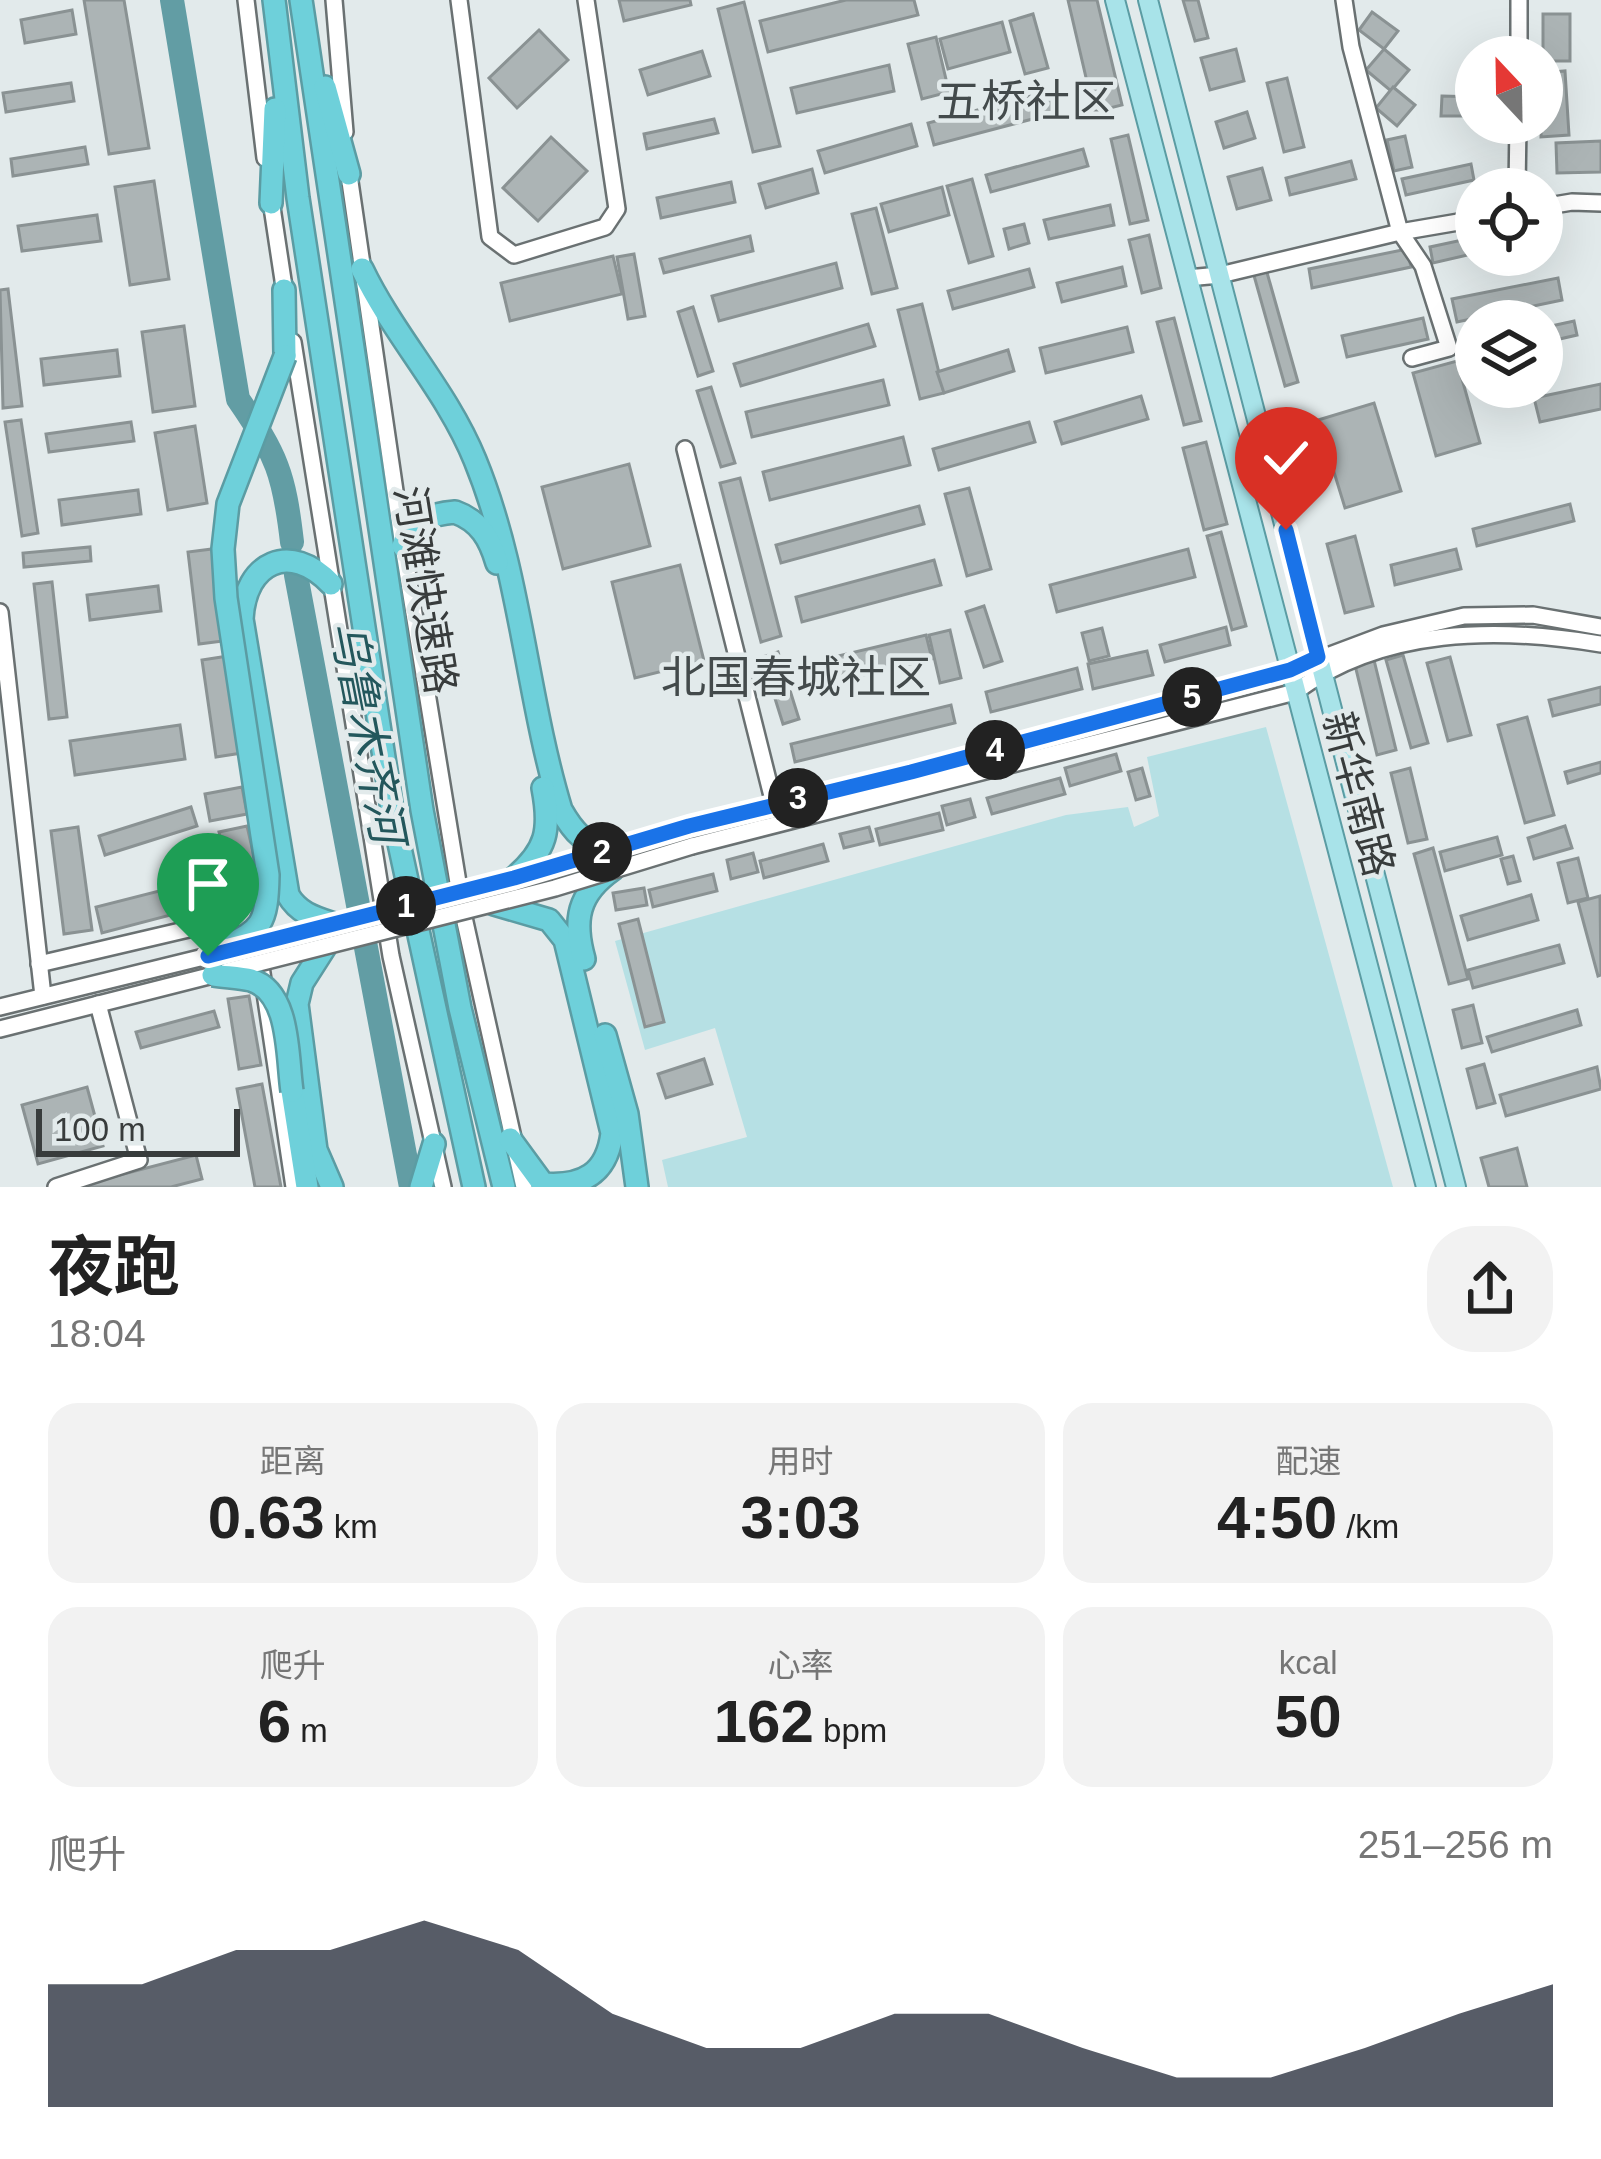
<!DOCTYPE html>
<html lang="zh">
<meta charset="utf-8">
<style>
body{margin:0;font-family:Helvetica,"Noto Sans SC",sans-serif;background:#f2f2f2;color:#222;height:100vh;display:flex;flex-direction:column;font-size:45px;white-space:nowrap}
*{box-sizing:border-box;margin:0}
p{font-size:39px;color:#767676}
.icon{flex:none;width:66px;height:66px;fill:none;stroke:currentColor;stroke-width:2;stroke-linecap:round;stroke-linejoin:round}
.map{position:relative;height:1187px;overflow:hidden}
.sheet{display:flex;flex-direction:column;background:#fff;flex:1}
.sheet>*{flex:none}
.needle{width:78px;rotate:338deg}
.buttons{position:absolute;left:1455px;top:36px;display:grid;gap:24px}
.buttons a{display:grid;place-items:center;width:108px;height:108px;border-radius:50%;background:#fff;box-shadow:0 12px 48px #0002;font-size:60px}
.scale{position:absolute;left:36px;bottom:30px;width:204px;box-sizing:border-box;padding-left:12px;border:6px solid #383c3c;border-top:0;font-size:33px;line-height:42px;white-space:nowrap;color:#383c3c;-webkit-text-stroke:9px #e2eaeb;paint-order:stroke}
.pin{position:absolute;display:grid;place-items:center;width:102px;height:102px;color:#fff;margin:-123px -51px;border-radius:50% 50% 50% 0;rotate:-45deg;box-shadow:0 0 12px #0007}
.pin .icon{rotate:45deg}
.km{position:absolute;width:60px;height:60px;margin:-30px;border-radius:50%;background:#222;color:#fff;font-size:33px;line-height:60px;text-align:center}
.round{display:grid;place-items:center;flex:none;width:126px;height:126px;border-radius:48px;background:#f2f2f2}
.summary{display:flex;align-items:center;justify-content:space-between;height:204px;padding:0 48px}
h1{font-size:66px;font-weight:700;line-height:90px}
.metrics{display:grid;grid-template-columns:repeat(3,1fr);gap:18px;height:204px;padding:12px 48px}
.metrics div{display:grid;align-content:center;border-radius:30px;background:#f2f2f2;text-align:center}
.metrics b{font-size:60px;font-weight:700}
.metrics small{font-size:33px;font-weight:400}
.metrics p{font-size:33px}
.chart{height:336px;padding:24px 48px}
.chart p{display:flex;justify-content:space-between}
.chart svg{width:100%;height:216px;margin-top:12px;fill:#111827;opacity:.7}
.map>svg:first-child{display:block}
</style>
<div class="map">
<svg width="1601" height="1187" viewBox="0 0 1601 1187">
<rect width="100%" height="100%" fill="#e2eaeb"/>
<path fill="#b6e0e4" d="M1266,727L1393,1187H668L662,1160L747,1137L715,1028L645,1050L615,941L1066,815L1128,807L1134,827L1159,816L1147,757Z"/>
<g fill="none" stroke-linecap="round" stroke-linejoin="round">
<g stroke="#629da4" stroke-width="24">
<path d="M172,0L238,399C277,456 284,473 292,542"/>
<path d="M296,575L411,1187"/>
</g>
</g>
<g fill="#acb4b5" stroke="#8a9293" stroke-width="3">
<path d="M84,0H124L149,148L109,154Z"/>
<path d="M619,0H690L691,5L624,21Z"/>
<path d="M846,0H914L918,15L768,52L760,21Z"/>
<path d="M1068,0H1097L1122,105L1094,112Z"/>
<path d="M1183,0H1198L1208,38L1195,41Z"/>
<path d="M744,2L780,146L753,152L718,9Z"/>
<path d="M72,10L76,34L25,43L21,20Z"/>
<path d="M1372,12L1398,31L1384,49L1359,30Z"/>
<path d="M1033,14L1048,68L1025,74L1010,21Z"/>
<rect x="1543" y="14" width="27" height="47"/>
<path d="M1002,22L1010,52L948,69L940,39Z"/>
<path d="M539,30L568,60L517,108L489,78Z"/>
<path d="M936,37L949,92L922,99L908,44Z"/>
<path d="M1236,49L1244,81L1210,90L1201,58Z"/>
<path d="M1384,49L1409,70L1391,91L1366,70Z"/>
<path d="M702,51L710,76L648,95L640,70Z"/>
<path d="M889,65L894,91L797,113L791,88Z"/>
<path d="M1565,71L1569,135L1541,137L1542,73Z"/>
<path d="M1287,78L1304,147L1284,152L1267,83Z"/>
<path d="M71,83L74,101L6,112L3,93Z"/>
<path d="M1393,87L1415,105L1397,126L1376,108Z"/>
<path d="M1053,90L1059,112L934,145L928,123Z"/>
<path d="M1442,96L1476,97V116H1441Z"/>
<path d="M1247,112L1255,138L1224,148L1216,122Z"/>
<path d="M714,119L718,133L647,149L644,134Z"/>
<path d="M911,124L917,146L825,173L818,151Z"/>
<path d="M1128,135L1148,220L1130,224L1111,139Z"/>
<path d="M1405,136L1412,167L1394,171L1387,140Z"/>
<path d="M551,137L587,171L538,221L503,188Z"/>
<path d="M1601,141V172L1557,173L1556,143Z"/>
<path d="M85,147L88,164L13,176L11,159Z"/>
<path d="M1083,149L1088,166L991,192L986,175Z"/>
<path d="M1351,161L1356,179L1290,195L1286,178Z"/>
<path d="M1471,164L1474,180L1406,195L1402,179Z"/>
<path d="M1262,168L1271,200L1237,209L1228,177Z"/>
<path d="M812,169L818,193L766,208L759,184Z"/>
<path d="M972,179L993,256L969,263L947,186Z"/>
<path d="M154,181L169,279L130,285L115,187Z"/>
<path d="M731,182L735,202L661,218L657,198Z"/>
<path d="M942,187L949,215L889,232L881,204Z"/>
<path d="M1110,205L1114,225L1049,239L1044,220Z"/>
<path d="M876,208L897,288L872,294L852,214Z"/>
<path d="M97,215L101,241L22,251L18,226Z"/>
<path d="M1024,224L1029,243L1009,249L1004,229Z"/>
<path d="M1149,235L1161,288L1142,293L1129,240Z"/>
<path d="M750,236L753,251L664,273L660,259Z"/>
<path d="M1476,237V253L1433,263L1430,247Z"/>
<path d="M1407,249L1411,267L1312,288L1309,269Z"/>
<path d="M634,254L645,316L628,319L617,257Z"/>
<path d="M613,256L622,294L510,321L501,283Z"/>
<path d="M836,263L842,288L719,321L712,296Z"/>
<path d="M1122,267L1126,286L1062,302L1057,283Z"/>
<path d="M1029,269L1034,287L953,309L948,291Z"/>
<path d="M1266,269L1298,382L1285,386L1253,272Z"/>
<path d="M1558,278L1562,300L1457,322L1452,299Z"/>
<path d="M8,289L22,406L3,408L0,290Z"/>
<path d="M922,304L944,393L920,399L898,310Z"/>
<path d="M693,307L713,371L698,376L678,312Z"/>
<path d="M1174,318L1201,421L1184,425L1157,322Z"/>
<path d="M1423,318L1428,339L1347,357L1342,336Z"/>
<path d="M1574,321L1577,335L1542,343V328Z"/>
<path d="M868,324L875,346L741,386L734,364Z"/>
<path d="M184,326L195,406L153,412L142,332Z"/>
<path d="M1127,327L1133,352L1046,373L1040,348Z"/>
<path d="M117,350L120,376L44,385L41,359Z"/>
<path d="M1008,350L1014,371L944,393L937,372Z"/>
<path d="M1457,361L1480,443L1436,456L1413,373Z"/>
<path d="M883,380L889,405L752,437L746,412Z"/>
<path d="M1601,384V409L1540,422L1534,398Z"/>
<path d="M711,387L735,463L721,467L697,391Z"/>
<path d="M1141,396L1148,419L1062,444L1055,422Z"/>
<path d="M1374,403L1401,491L1345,508L1318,420Z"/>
<path d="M21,420L38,533L22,536L5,422Z"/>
<path d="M131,422L134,441L49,452L46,434Z"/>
<path d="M1029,422L1035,442L939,470L933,449Z"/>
<path d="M195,426L207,503L168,510L155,433Z"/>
<path d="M903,437L910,465L770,500L763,472Z"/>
<path d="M1206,442L1227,524L1204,530L1183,448Z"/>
<path d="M629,464L650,546L563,569L542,487Z"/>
<path d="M740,478L781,636L761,642L720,483Z"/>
<path d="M969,488L991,569L967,576L945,494Z"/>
<path d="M138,490L141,514L62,525L59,500Z"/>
<path d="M1570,504L1574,521L1477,546L1473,529Z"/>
<path d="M919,506L924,524L781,563L776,545Z"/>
<path d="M1221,532L1246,626L1232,630L1207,536Z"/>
<path d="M1355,536L1373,606L1345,613L1327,544Z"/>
<path d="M90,547L91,561L24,567L23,553Z"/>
<path d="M212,549L223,641L199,644L188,552Z"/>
<path d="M1188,549L1195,577L1057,612L1050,585Z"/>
<path d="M1456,549L1461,569L1395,585L1391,565Z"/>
<path d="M934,560L941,585L802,622L796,597Z"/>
<path d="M680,565L704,661L635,678L612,582Z"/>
<path d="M52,582L67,717L49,719L34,584Z"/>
<path d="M158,586L161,611L90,620L87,595Z"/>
<path d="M984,606L1002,661L984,667L966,612Z"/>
<path d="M1226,627L1230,645L1165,662L1160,645Z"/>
<path d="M1102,628L1109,656L1089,661L1082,633Z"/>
<path d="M950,630L961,678L940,683L929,635Z"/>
<path d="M926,635L932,659L826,684L821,660Z"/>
<path d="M1147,651L1153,675L1093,689L1088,664Z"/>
<path d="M778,652L799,719L783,724L762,657Z"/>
<path d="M1403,655L1428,743L1411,748L1386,660Z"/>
<path d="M228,656L242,753L216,757L202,660Z"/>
<path d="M1450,657L1471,735L1448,741L1427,663Z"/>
<path d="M1374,660L1396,750L1377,755L1355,665Z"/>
<path d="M1077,668L1082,689L991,712L986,692Z"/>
<path d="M1601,687V704L1553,716L1549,700Z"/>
<path d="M951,705L955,723L795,762L791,744Z"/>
<path d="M1527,717L1554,815L1525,823L1498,725Z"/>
<path d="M180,725L185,759L75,775L70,741Z"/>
<path d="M1116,754L1121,771L1070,786L1065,768Z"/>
<path d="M1601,762V773L1568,783L1565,772Z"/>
<path d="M1142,768L1150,796L1136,800L1128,772Z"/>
<path d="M1410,768L1427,839L1408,843L1391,773Z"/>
<path d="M1060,778L1065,794L992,814L987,798Z"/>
<path d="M242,787L247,814L210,821L205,794Z"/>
<path d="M970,799L975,817L947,825L942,806Z"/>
<path d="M191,807L197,826L105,855L99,836Z"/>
<path d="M939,813L943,830L880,845L876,829Z"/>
<path d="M247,826L260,883L233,890L219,832Z"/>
<path d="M1565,826L1572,848L1534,859L1528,838Z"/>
<path d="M78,827L92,930L64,934L51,831Z"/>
<path d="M869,827L873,841L844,848L840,834Z"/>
<path d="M1497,837L1502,855L1445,871L1440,852Z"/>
<path d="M823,844L828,861L764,878L760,861Z"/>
<path d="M1433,848L1468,979L1449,984L1414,854Z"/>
<path d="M753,853L758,872L731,879L727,860Z"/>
<path d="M1513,856L1520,881L1508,884L1501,859Z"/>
<path d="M1578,858L1588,898L1568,903L1558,863Z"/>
<path d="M713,874L717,891L653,907L649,890Z"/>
<path d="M222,875L228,900L102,933L96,907Z"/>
<path d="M644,888L647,905L616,910L613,893Z"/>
<path d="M1531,895L1538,920L1468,940L1461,916Z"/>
<path d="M1600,896L1601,975L1598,976L1578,902Z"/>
<path d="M638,919L664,1022L645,1027L619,924Z"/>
<path d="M1559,945L1564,963L1473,988L1468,970Z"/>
<path d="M249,996L261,1065L239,1069L228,999Z"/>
<path d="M1473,1005L1482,1043L1462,1048L1453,1010Z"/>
<path d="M1577,1010L1581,1025L1492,1052L1487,1037Z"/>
<path d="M214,1011L219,1027L141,1048L136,1032Z"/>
<path d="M704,1059L712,1084L666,1098L658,1074Z"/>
<path d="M1484,1064L1495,1103L1477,1108L1467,1069Z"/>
<path d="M1597,1067L1601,1089L1506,1116L1500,1095Z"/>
<path d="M262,1084L281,1187H255L237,1089Z"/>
<path d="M87,1087L103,1146L38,1164L22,1105Z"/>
<path d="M1517,1148L1527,1187H1489L1481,1158Z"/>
<path d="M196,1155L202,1179L171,1187H74Z"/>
</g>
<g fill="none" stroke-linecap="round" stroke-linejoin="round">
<g stroke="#6a7172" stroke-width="20">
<g id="minor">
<path d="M246,0L265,158"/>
<path d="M334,0L345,132"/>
<path d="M459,0L490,237L514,255L605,227L617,209L586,0"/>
<path d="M1344,0L1351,47L1400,232L1423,266L1449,348L1412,358"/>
<path d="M1519,57V0"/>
<path d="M348,168L403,546L463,913L524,1187"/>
<path d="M1517,189L1518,123"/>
<path d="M270,194L286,300"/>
<path d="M1542,207L1572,202L1601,203"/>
<path d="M1187,278L1220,275L1400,232L1476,219"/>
<path d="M293,342L391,956L443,1187"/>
<path d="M685,449L774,804"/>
<path d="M0,612L43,996"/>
<path d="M689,826L911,773L1290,670L1383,635L1464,616L1533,615L1601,627"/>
<path d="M692,846L1295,692C1383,627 1498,627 1601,644"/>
<path d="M259,953L294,1187"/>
<path d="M39,964L253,914L255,929"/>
<path d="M0,1007L208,956"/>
<path d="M0,1029L213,975"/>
<path d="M56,1187L139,1160L98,1004"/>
</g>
</g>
<g stroke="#5b9ca3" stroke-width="22">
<g id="major">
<path d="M1115,0L1426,1187"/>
<path d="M1148,0L1456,1187"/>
</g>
</g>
<g stroke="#5b9ca3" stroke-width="26">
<g id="highway">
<path d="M274,0L298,198L393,816L474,1187"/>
<path d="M301,0L422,810L460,1008L504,1187"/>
<path d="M325,87L349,174"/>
<path d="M271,203L275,109"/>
<path d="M362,269C394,336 447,391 475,460C521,572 526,695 561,810C574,833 584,843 609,850"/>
<path d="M284,290L285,356"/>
<path d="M403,546C412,521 430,514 455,512C480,521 490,539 497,563"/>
<path d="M331,584C290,541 245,562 242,619L288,895C299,914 316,918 337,925"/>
<path d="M514,878C547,850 551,830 543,788"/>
<path d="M494,904L549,920L565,940L612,1133C607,1174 583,1187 543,1184L510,1139"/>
<path d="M325,947L302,983L297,1004L316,1150L332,1187"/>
<path d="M584,959C573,920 578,894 612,870"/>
<path d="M605,1035L627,1114L637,1187"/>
<path d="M292,1091L307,1187"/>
<path d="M421,1187L434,1144"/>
</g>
</g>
<use href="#minor" stroke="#fff" stroke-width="15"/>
<use href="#major" stroke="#a8e3e9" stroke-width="18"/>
<use href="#highway" stroke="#6ed0da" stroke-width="21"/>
<g stroke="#6a7172" stroke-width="20" stroke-linecap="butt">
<g id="minor-bridge">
<path d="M234,949L514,878L689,826"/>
<path d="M227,971L555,888L692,846"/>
</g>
</g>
<g stroke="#5b9ca3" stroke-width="26" stroke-linecap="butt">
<g id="highway-bridge">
<path d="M208,956C258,929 267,934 268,875L226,598L223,549L228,504L285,356"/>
<path d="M213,975C225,977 239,977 251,980C291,992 287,1058 292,1091"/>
</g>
</g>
<use href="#minor-bridge" stroke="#fff" stroke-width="15"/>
<use href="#highway-bridge" stroke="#6ed0da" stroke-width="21"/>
</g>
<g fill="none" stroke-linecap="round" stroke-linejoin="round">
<g stroke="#fff" stroke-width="24">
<path id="route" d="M208,956L514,878L689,826L911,772L1290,670L1318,657L1286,530"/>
</g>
<use href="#route" stroke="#1a73e8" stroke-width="15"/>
</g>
<g text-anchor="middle" stroke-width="9" stroke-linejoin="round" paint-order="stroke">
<g font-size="42" fill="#383c3c" stroke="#e2eaeb">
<text transform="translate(426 590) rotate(81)" y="15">河滩快速路</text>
<text transform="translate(1359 794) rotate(75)" y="15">新华南路</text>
</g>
<g font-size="45" fill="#434a4b" stroke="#e2eaeb">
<text x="1026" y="117">五桥社区</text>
<text x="796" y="693">北国春城社区</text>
</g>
<g font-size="45" font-style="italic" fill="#23575c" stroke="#e2eaeb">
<text transform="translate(368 732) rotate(79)" y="16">乌鲁木齐河</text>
</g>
</g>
</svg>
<div class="buttons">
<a><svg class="needle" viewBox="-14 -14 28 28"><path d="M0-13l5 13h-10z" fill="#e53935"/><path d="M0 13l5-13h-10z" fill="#767676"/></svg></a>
<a><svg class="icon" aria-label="locate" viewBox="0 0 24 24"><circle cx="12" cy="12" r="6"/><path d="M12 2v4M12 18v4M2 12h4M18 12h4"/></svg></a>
<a><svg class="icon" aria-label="layers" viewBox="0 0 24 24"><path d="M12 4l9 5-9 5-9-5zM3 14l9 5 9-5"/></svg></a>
</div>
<div class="scale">100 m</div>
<div class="pin" style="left:208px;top:956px;background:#1e9e55"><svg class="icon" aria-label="arrive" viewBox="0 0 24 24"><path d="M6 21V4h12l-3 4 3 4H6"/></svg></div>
<div class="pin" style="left:1286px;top:530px;background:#d93025"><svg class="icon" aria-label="check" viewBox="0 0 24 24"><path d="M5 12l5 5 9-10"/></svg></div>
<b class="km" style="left:406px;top:906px">1</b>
<b class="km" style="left:602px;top:852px">2</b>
<b class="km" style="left:798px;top:798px">3</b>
<b class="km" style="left:995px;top:750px">4</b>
<b class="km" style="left:1192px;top:697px">5</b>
</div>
<section class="sheet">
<div class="summary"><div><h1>夜跑</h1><p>18:04</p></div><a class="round"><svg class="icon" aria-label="share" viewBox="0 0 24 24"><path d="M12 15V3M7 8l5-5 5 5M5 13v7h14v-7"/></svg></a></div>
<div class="metrics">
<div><p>距离</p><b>0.63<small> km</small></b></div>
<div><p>用时</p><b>3:03</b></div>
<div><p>配速</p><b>4:50<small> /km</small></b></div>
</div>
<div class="metrics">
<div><p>爬升</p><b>6<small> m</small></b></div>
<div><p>心率</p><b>162<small> bpm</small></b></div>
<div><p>kcal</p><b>50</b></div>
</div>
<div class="chart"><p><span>爬升</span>251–256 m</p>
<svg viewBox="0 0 160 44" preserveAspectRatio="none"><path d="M0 44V19L10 19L20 12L30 12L40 6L50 12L60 25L70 32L80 32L90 25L100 25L110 32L120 38L130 38L140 32L150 25L160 19V44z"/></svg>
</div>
</section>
